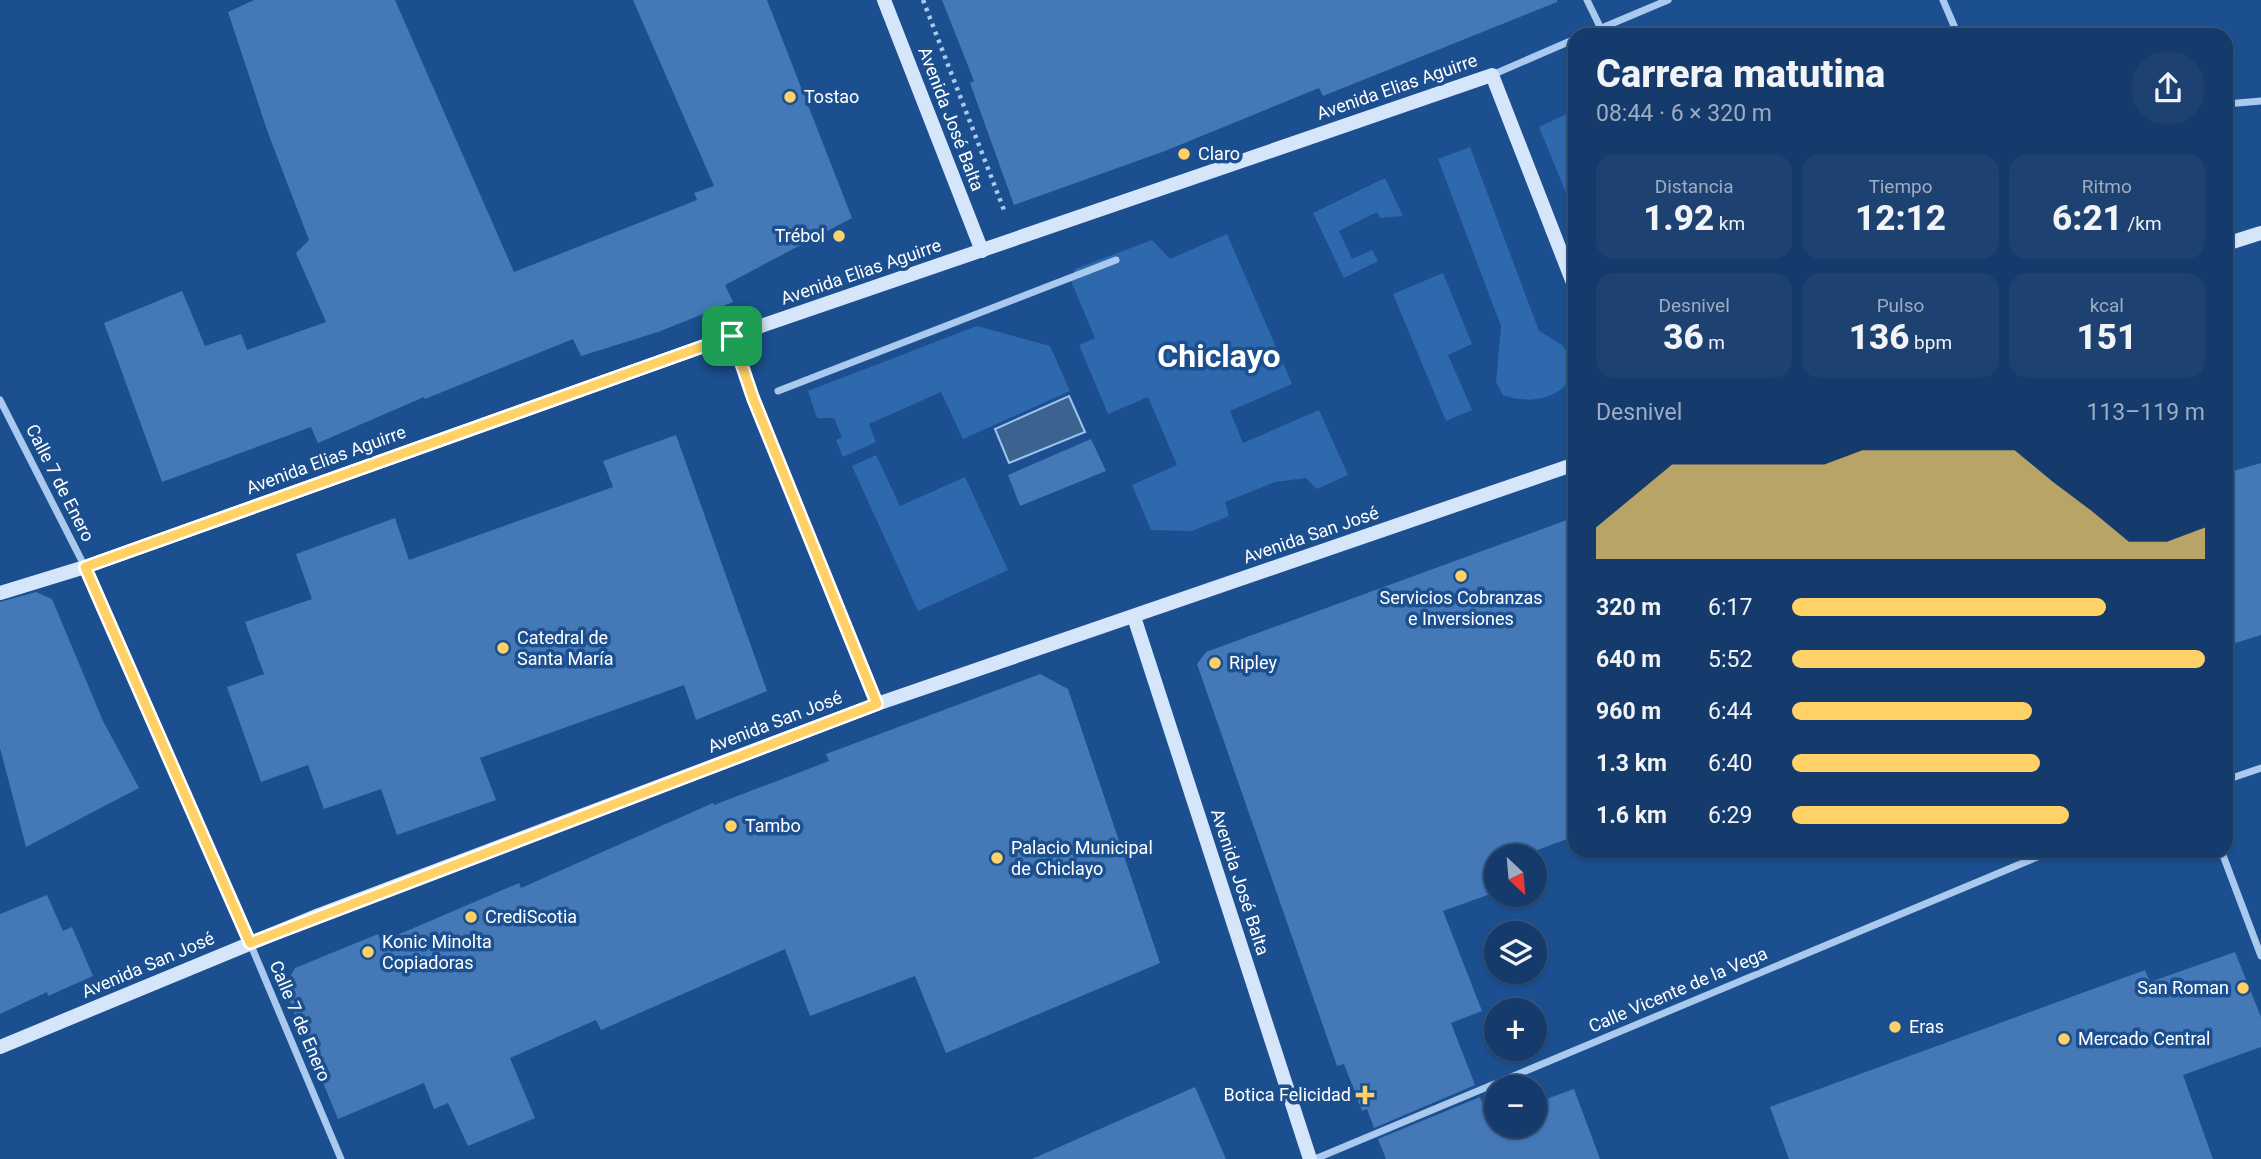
<!DOCTYPE html>
<html lang="es">
<meta charset="utf-8">
<style>
body{margin:0;font-family:Roboto,sans-serif;background:#1d4271;color:#f1f3f6;height:100vh;display:flex;flex-direction:column;font-size:26px;white-space:nowrap}
*{box-sizing:border-box;margin:0}
p{font-size:23px;color:#9dadc1}
.icon{flex:none;width:38px;height:38px;fill:none;stroke:currentColor;stroke-width:2;stroke-linecap:round;stroke-linejoin:round}
.map{position:relative;flex:1;overflow:hidden}
.sheet{position:absolute;left:1568px;top:28px;width:665px;height:830px;display:flex;flex-direction:column;background:#143b6b;border-radius:21px;box-shadow:0 2px 5px #0004,0 0 0 2px #33557e}
.sheet>*{flex:none}
.needle{width:46px;rotate:154deg}
.controls{position:absolute;left:1484px;top:844px;display:grid;gap:14px}
.controls a{display:grid;place-items:center;width:63px;height:63px;border-radius:50%;background:#143b6b;box-shadow:0 2px 5px #0004,0 0 0 2px #33557e;font-size:35px}
.pin{position:absolute;display:grid;place-items:center;width:60px;height:60px;color:#fff;margin:-30px;border-radius:14px;box-shadow:0 4px 10px #0006}
.round{display:grid;place-items:center;flex:none;width:74px;height:74px;border-radius:37px;background:#1d4271}
.head{display:flex;align-items:center;justify-content:space-between;height:119px;padding:0 28px}
h1{font-size:38px;font-weight:800;line-height:52px}
.metrics{display:grid;grid-template-columns:repeat(3,1fr);gap:10px;height:119px;padding:7px 28px}
.metrics div{display:grid;align-content:center;border-radius:18px;background:#1d4271;text-align:center}
.metrics b{font-size:35px;font-weight:800}
.metrics small{font-size:19px;font-weight:400}
.metrics p{font-size:19px}
.chart{height:196px;padding:14px 28px}
.chart p{display:flex;justify-content:space-between}
.chart svg{width:100%;height:126px;margin-top:7px;fill:#ffd166;opacity:.7}
ul{padding:0 28px;list-style:none;font-size:23px}
li{display:grid;grid-template-columns:112px 84px 1fr;align-items:center;height:52px}
li i{height:18px;border-radius:9px;background:#ffd166}
.map>svg:first-child{display:block}
</style>
<div class="map">
<svg width="2261" height="1159" viewBox="0 0 2261 1159">
<rect width="100%" height="100%" fill="#1b4f8f"/>
<g fill="#2e69ad">
<path d="M1575,110V203L1571,205L1539,127Z"/>
<path d="M1470,147L1539,331L1562,345L1574,360C1573,367 1573,376 1569,381C1553,402 1525,403 1503,395L1496,382L1501,326L1438,159Z"/>
<path d="M1385,178L1403,216L1380,218L1377,212L1339,231L1352,259L1372,250L1378,261L1344,278L1313,213Z"/>
<path d="M1227,234L1292,384L1230,411L1243,443L1319,410L1348,475L1317,489L1306,478L1275,482L1225,502L1229,516L1192,531L1151,530L1132,485L1177,465L1148,397L1108,414L1079,345L1095,338L1071,281L1075,269L1152,240L1170,259Z"/>
<path d="M1443,273L1472,344L1448,355L1472,410L1446,421L1393,294Z"/>
<path d="M977,326L1050,346L1070,391L963,439L941,392L869,424L876,442L843,457L836,440L842,437L834,418H817L808,391Z"/>
<path d="M876,455L900,506L965,477L1008,570L918,611L852,466Z"/>
</g>
<path fill="#3c6290" stroke="#9cc4f0" stroke-width="2" d="M1069,396L1085,432L1009,463L995,429Z"/>
<g fill="#4478b7">
<path d="M254,0H395L514,272L697,200L694,193L714,186L633,0H767L852,218L725,285L733,302L658,332L581,356L573,339L425,399L424,397L318,443L311,427L162,482L104,323L182,291L205,346L241,334L247,350L326,322L296,253L309,240L268,133L228,12Z"/>
<path d="M942,0H1557V2L1323,96L1319,88L1165,151L1014,205L970,83L974,81Z"/>
<path d="M676,435L767,691L696,720L684,685L480,758L496,800L397,835L381,789L324,809L308,765L261,782L227,687L264,674L245,622L312,599L296,554L395,518L409,560L613,487L603,461Z"/>
<path d="M1091,439L1106,471L1020,506L1008,475Z"/>
<path d="M2261,463V635L2226,646V473Z"/>
<path d="M1575,517V836L1521,856H1496V892L1443,911L1482,1011L1451,1023L1475,1085L1374,1128L1367,1109L1362,1111L1344,1064L1337,1066L1197,664L1206,652Z"/>
<path d="M36,592L52,599L103,721L139,788L26,847L0,748V602Z"/>
<path d="M1040,674L1068,689L1160,963L946,1053L915,976L810,1016L785,949L601,1030L596,1020L510,1058L535,1118L468,1146L448,1103L434,1109L424,1083L338,1119L284,988L295,968L378,934L381,942L519,883L521,888L713,803L714,805L829,761L826,754Z"/>
<path d="M47,895L63,931L72,927L93,976L48,996L47,992L0,1014V914Z"/>
<path d="M2235,952L2261,1017V1047L2183,1075L2213,1159H1789L1770,1107L2145,970L2150,982Z"/>
<path d="M1195,1087L1226,1159H1032Z"/>
<path d="M1574,1089L1600,1159H1386L1378,1139L1480,1097L1489,1120L1496,1117V1125H1535V1103Z"/>
</g>
<g fill="none" stroke-linecap="round" stroke-linejoin="round">
<path stroke="#a9c9ee" stroke-width="4.5" stroke-dasharray="3.5 5" stroke-linecap="butt" d="M923,0L1004,210"/>
<g stroke="#a9c9ee" stroke-width="7">
<path d="M1587,0L1604,35"/>
<path d="M1943,0L1958,35"/>
<path d="M1585,35L1668,0"/>
<path d="M1492,75L1575,39"/>
<path d="M2226,104L2261,101"/>
<path d="M732,336L753,399L877,704"/>
<path d="M778,391L1116,260"/>
<path d="M0,400L85,567L250,943L341,1159"/>
<path d="M2226,780L2261,768"/>
<path d="M2221,850L2261,956"/>
<path d="M1315,1159L2054,850"/>
</g>
<g stroke="#d6e6fa" stroke-width="14">
<path d="M884,0L982,251"/>
<path d="M2226,244L2261,233"/>
<path d="M0,593L85,567L732,336L1492,75L1575,288"/>
<path d="M1134,617L1310,1159"/>
<path d="M0,1047L319,915L877,704L1575,464"/>
</g>
</g>
<g fill="none" stroke-linecap="round" stroke-linejoin="round">
<g stroke="#fff" stroke-width="14">
<path id="route" d="M732,336L753,398L877,704L250,943L85,567Z"/>
</g>
<use href="#route" stroke="#ffd166" stroke-width="9"/>
</g>
<g fill="#ffd166" stroke="#1b4f8f" stroke-width="2.5">
<circle cx="790" cy="97" r="7"/>
<circle cx="1184" cy="154" r="7"/>
<circle cx="839" cy="236" r="7"/>
<circle cx="1461" cy="576" r="7"/>
<circle cx="503" cy="648" r="7"/>
<circle cx="1215" cy="663" r="7"/>
<circle cx="731" cy="826" r="7"/>
<circle cx="997" cy="858" r="7"/>
<circle cx="471" cy="917" r="7"/>
<circle cx="368" cy="952" r="7"/>
<circle cx="2243" cy="988" r="7"/>
<circle cx="1895" cy="1027" r="7"/>
<circle cx="2064" cy="1039" r="7"/>
<path d="M1361.5 1084.5h7v7h7v7h-7v7h-7v-7h-7v-7h7z"/>
</g>
<g text-anchor="middle" stroke-width="7" stroke-linejoin="round" paint-order="stroke">
<g font-size="18" fill="#fff" stroke="#1b4f8f">
<text transform="translate(1397 87) rotate(-19)" y="6">Avenida Elias Aguirre</text>
<text transform="translate(951 119) rotate(69)" y="6">Avenida José Balta</text>
<text transform="translate(861 272) rotate(-19)" y="6">Avenida Elias Aguirre</text>
<text transform="translate(326 460) rotate(-20)" y="6">Avenida Elias Aguirre</text>
<text transform="translate(60 483) rotate(63)" y="6">Calle 7 de Enero</text>
<text transform="translate(1311 535) rotate(-19)" y="6">Avenida San José</text>
<text transform="translate(775 722) rotate(-21)" y="6">Avenida San José</text>
<text transform="translate(1240 882) rotate(72)" y="6">Avenida José Balta</text>
<text transform="translate(148 965) rotate(-23)" y="6">Avenida San José</text>
<text transform="translate(1678 990) rotate(-23)" y="6">Calle Vicente de la Vega</text>
<text transform="translate(300 1021) rotate(67)" y="6">Calle 7 de Enero</text>
</g>
<g font-size="18" fill="#fff" stroke="#1b4f8f" text-anchor="start">
<text x="804" y="103">Tostao</text>
<text x="1198" y="160">Claro</text>
<text x="825" y="242" text-anchor="end">Trébol</text>
<text x="1461" y="604" text-anchor="middle">Servicios Cobranzas<tspan x="1461" dy="21">e Inversiones</tspan></text>
<text x="517" y="644">Catedral de<tspan x="517" dy="21">Santa María</tspan></text>
<text x="1229" y="669">Ripley</text>
<text x="745" y="832">Tambo</text>
<text x="1011" y="854">Palacio Municipal<tspan x="1011" dy="21">de Chiclayo</tspan></text>
<text x="485" y="923">CrediScotia</text>
<text x="382" y="948">Konic Minolta<tspan x="382" dy="21">Copiadoras</tspan></text>
<text x="2229" y="994" text-anchor="end">San Roman</text>
<text x="1909" y="1033">Eras</text>
<text x="2078" y="1045">Mercado Central</text>
<text x="1351" y="1101" text-anchor="end">Botica Felicidad</text>
</g>
<g font-size="32" font-weight="bold" fill="#fff" stroke="#1b4f8f">
<text x="1219" y="367">Chiclayo</text>
</g>
</g>
</svg>
<div class="controls">
<a><svg class="needle" viewBox="-14 -14 28 28"><path d="M0-13l5 13h-10z" fill="#e53935"/><path d="M0 13l5-13h-10z" fill="#9dadc1"/></svg></a>
<a><svg class="icon" aria-label="layers" viewBox="0 0 24 24"><path d="M12 4l9 5-9 5-9-5zM3 14l9 5 9-5"/></svg></a>
<a>+</a>
<a>−</a>
</div>
<div class="pin" style="left:732px;top:336px;background:#1e9e55"><svg class="icon" aria-label="arrive" viewBox="0 0 24 24"><path d="M6 21V4h12l-3 4 3 4H6"/></svg></div>
<section class="sheet">
<div class="head"><div><h1>Carrera matutina</h1><p>08:44 · 6 × 320 m</p></div><a class="round"><svg class="icon" aria-label="share" viewBox="0 0 24 24"><path d="M12 15V3M7 8l5-5 5 5M5 13v7h14v-7"/></svg></a></div>
<div class="metrics">
<div><p>Distancia</p><b>1.92<small> km</small></b></div>
<div><p>Tiempo</p><b>12:12</b></div>
<div><p>Ritmo</p><b>6:21<small> /km</small></b></div>
</div>
<div class="metrics">
<div><p>Desnivel</p><b>36<small> m</small></b></div>
<div><p>Pulso</p><b>136<small> bpm</small></b></div>
<div><p>kcal</p><b>151</b></div>
</div>
<div class="chart"><p><span>Desnivel</span>113–119 m</p>
<svg viewBox="0 0 160 44" preserveAspectRatio="none"><path d="M0 44V33L10 22L20 11L30 11L40 11L50 11L60 11L70 6L80 6L90 6L100 6L110 6L120 17L130 27L140 38L150 38L160 33V44z"/></svg>
</div>
<ul>
<li><b>320 m</b>6:17<i style="width:76%"></i></li>
<li><b>640 m</b>5:52<i style="width:100%"></i></li>
<li><b>960 m</b>6:44<i style="width:58%"></i></li>
<li><b>1.3 km</b>6:40<i style="width:60%"></i></li>
<li><b>1.6 km</b>6:29<i style="width:67%"></i></li>
</ul>
</section>
</div>
